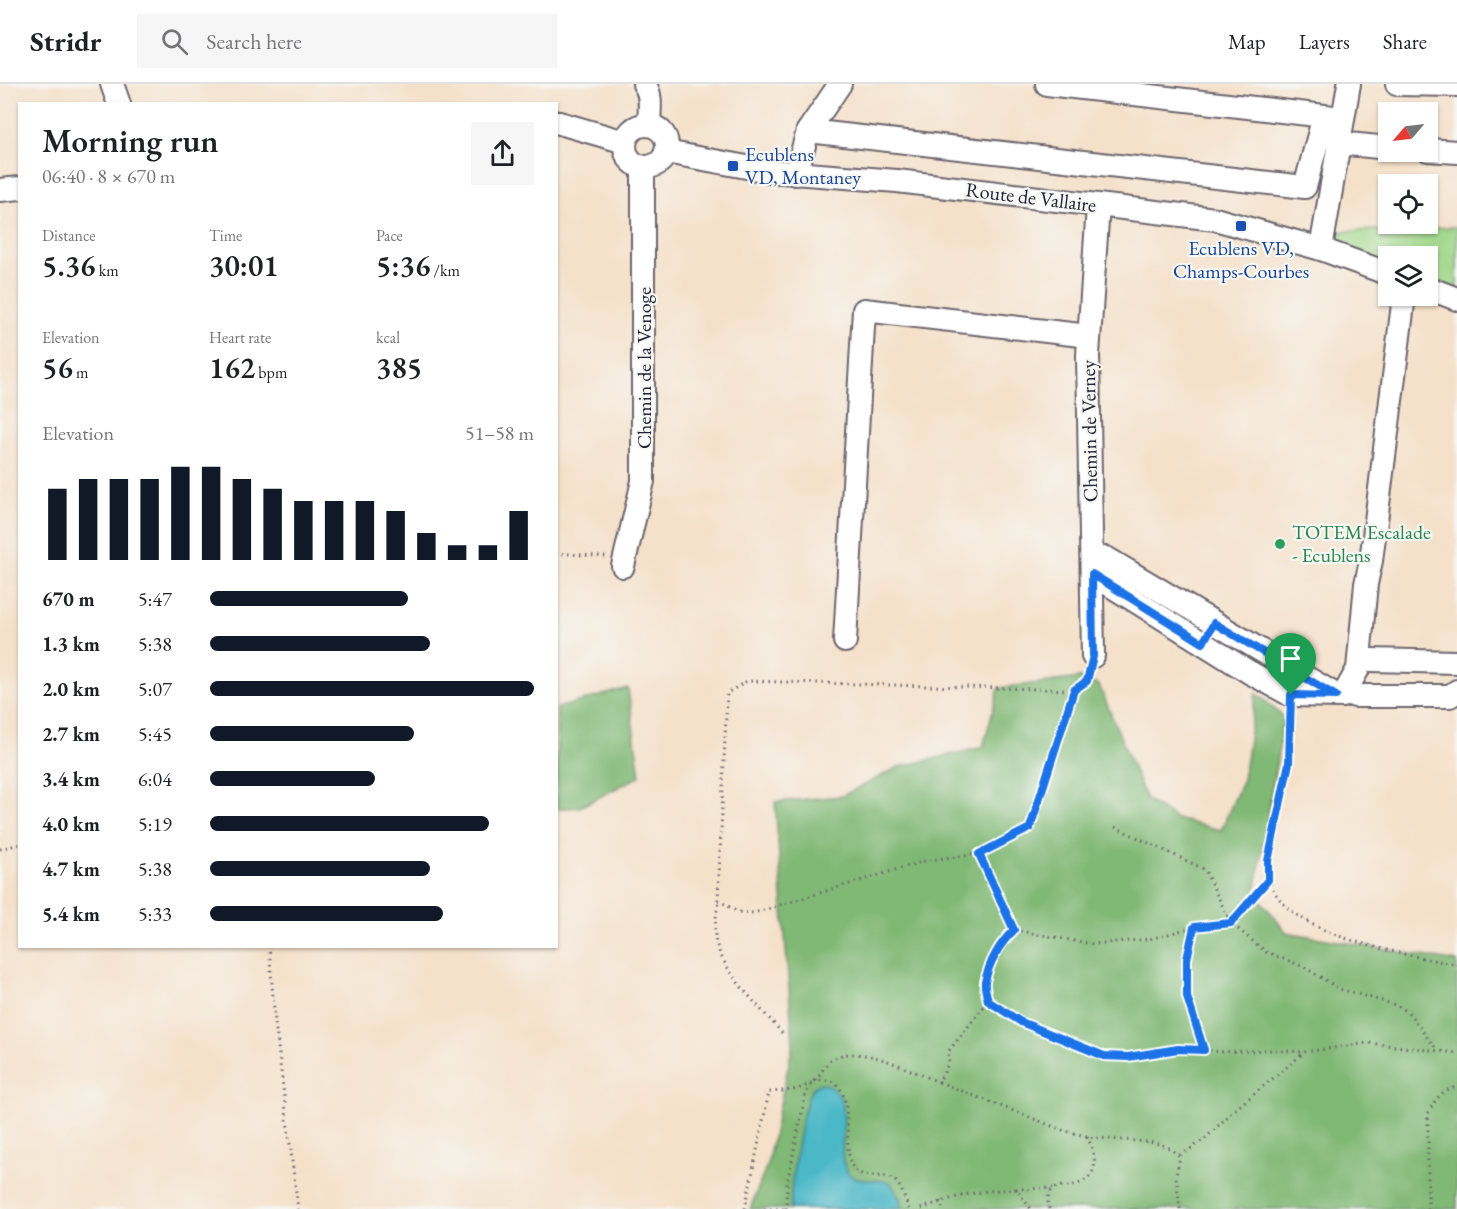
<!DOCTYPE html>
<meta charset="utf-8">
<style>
body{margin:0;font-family:"EB Garamond",serif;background:#f6f6f6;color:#202124;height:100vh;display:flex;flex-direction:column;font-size:22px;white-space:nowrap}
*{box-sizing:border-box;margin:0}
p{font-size:20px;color:#757577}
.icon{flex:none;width:33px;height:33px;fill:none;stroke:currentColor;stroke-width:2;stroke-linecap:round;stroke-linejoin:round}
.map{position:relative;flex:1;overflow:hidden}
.sheet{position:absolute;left:18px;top:18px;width:540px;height:846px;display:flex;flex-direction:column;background:#fff;border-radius:0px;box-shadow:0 2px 4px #0004}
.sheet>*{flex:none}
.needle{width:39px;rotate:242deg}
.buttons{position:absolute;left:1378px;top:18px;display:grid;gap:12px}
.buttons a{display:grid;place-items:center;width:60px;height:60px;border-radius:0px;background:#fff;box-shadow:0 2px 4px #0004;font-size:30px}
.pin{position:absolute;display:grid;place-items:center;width:51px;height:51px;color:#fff;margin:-62px -26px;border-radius:50% 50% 50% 0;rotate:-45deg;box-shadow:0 0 6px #0007}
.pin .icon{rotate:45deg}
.round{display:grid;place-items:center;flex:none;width:63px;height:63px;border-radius:0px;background:#f6f6f6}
.headline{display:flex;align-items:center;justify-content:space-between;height:102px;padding:0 24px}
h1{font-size:33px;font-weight:600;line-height:45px}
.figures{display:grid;grid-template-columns:repeat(3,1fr);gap:9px;height:102px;padding:6px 24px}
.figures div{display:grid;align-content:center}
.figures b{font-size:30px;font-weight:600}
.figures small{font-size:16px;font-weight:400}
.figures p{font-size:16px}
.chart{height:168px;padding:12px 24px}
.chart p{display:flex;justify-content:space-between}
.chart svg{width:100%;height:108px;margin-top:6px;stroke:#111827;stroke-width:6}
ul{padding:0 24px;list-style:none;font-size:20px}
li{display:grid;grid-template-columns:96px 72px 1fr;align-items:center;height:45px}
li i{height:15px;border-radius:8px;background:#111827}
header{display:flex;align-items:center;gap:36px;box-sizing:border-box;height:84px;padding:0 30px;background:#fff;border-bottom:2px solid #e0e0e0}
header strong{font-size:28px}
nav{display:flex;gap:33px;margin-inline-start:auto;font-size:21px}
.search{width:420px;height:54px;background:#f6f6f6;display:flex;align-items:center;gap:15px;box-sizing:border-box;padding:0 21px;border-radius:0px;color:#757577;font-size:22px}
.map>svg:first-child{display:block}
</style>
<header>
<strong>Stridr</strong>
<div class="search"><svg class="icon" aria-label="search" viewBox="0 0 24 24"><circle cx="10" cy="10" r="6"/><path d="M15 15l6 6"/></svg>Search here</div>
<nav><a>Map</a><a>Layers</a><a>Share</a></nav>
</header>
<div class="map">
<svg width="1457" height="1125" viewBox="0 0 1457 1125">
<rect width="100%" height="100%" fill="#f6f6f2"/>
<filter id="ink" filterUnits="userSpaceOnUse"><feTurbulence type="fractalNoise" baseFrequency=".0167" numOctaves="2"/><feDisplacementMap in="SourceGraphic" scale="12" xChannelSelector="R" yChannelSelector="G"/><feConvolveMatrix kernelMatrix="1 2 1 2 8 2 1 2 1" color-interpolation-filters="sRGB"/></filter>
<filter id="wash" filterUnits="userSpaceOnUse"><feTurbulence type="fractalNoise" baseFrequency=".008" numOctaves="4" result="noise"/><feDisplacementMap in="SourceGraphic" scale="24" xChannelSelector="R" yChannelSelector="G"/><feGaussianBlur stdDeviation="1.35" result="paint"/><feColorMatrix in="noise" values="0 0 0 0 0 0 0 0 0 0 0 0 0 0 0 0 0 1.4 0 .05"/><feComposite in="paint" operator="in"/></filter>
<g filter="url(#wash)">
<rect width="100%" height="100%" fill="#f5e1ca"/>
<path fill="#a0d789" stroke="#617c62" stroke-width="1.5" d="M1457,143V204L1428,194V172H1389V180L1340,162L1332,148Z"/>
<g fill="#80b875" stroke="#516d58" stroke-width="1.5">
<path d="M1080,594L1099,601L1146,715L1176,735L1221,746L1243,695L1256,609L1284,633L1255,809L1286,848L1457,878V1125H750L767,1081L793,960L775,718L842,712L899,683L983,663L999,604Z"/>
<path d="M628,604L640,692L580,723L557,725V624Z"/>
</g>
<path fill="#4bb8c7" stroke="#366d81" stroke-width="1.5" d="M821,999C864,1009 829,1069 849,1090C858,1099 879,1095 890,1098L900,1115L901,1125H791C789,1107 802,1017 813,1004C814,1003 820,999 821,999Z"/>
</g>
<g filter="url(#ink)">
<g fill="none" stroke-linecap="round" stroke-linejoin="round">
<g stroke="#6c656d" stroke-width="26">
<g id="minor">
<path d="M112,0L119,20"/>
<path d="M644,0C653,11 649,28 649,41"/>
<path d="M1047,0L1342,34"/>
<path d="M1397,0L1457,1"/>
<path d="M556,38L625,58"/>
<circle cx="646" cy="62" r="21"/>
<path d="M808,47L1305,103L1324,32"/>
<path d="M1338,59L1389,64"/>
<path d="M1428,66L1457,68"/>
<path d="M666,68L768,87L897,97L1215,135L1321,165L1389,190"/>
<path d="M796,90L808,47L840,0"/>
<path d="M0,106L20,104"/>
<path d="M1321,165L1349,0"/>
<path d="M1428,204L1457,215"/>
<path d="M1106,474L1334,610"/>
<path d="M623,482L643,397V84"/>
<path d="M1092,490L1249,588L1291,611L1343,612L1358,585L1366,500L1371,477L1404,212"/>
<path d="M845,557L864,226L1089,252"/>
<path d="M1093,572L1088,271L1098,122"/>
<path d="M1370,576L1457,578"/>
<path d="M1355,612H1450L1457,607"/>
</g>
</g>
<g stroke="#6c656d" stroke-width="3" stroke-dasharray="1.5 4.5" stroke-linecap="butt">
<path d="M556,469L608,473"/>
<path d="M1089,589L1087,597L1074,606L1030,744L979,770L1014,846C1000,859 989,878 985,898C984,904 987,911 988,917L1021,938L1104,972L1128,973L1178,965L1204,966"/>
<path d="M1290,628C1290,645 1291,662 1289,679C1286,705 1278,733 1272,759C1271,765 1268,771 1268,777C1260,851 1405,869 1457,881"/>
<path d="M1115,743L1204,785L1231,839L1266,868L1304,883L1340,905L1396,921L1408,928L1437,966"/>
<path d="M0,765L20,760"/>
<path d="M718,816L727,609L747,597L1074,606"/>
<path d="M1194,843L1187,875V913L1204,966L1223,968L1271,966L1304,968"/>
<path d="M1014,846L1093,860L1150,855L1194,843L1231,839L1268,796"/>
<path d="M269,862L275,938L298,1125"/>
<path d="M782,949C761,924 724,890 716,858C713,846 717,829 718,816L738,828L754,829L928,776L979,770"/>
<path d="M939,998L1065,1047L1095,1054L1150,1058L1166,1062L1180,1072"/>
<path d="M1016,1105L1053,1104"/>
<path d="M940,1117L943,1125"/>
<path d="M745,1125L769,1008C785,1007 801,1007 814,997C821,991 825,980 833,975C858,958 913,988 939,998L949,978L948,968L988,917"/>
<path d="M764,1125H786"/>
<path d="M786,1125L787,1100L806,1009L814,997C862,986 840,1059 852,1082C861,1099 887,1086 897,1099C903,1106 905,1117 909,1125"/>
<path d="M921,1125C954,1112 980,1106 1016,1105L1031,1125"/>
<path d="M1049,1125C1048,1119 1047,1112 1051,1107C1057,1100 1067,1103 1074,1101C1102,1093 1096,1072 1087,1052"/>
<path d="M1180,1125L1176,1092L1180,1072L1206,1054L1232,1028L1305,968L1368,959L1457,969"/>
<path d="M1428,1125V1030C1434,1016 1442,1006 1457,1003"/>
</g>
<use href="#minor" stroke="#fff" stroke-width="22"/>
</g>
</g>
<g fill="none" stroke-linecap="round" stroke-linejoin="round" filter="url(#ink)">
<g stroke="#fff" stroke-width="12">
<path id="route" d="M1092,490L1203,559L1214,539L1336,612L1291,611L1289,679L1268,777V796L1231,839L1194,843L1187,875V913L1204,966L1178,965L1128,973L1104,972L1021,938L988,917C987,911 984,904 985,898C989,878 1000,859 1014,846L979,770L1030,744L1074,606L1087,597L1093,572Z"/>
</g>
<use href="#route" stroke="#1a73e8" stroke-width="8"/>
</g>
<g fill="#1a4fb4" stroke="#f6f6f2" stroke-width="2">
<rect x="727" y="76" width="12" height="12" rx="3"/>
<rect x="1235" y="136" width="12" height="12" rx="3"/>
</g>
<circle fill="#2e9e5b" stroke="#f6f6f2" stroke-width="2" cx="1280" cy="460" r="6"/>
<g text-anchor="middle" stroke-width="4.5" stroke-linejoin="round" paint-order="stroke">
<g font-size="20" fill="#164399" stroke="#f6f6f2" text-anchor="start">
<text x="745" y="77">Ecublens<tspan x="745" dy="23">VD, Montaney</tspan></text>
<text x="1241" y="171" text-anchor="middle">Ecublens VD,<tspan x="1241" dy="23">Champs-Courbes</tspan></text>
</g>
<g font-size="20" fill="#22223b" stroke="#f6f6f2">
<text transform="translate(1031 113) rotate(7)" y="7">Route de Vallaire</text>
<text transform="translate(644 284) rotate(-90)" y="7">Chemin de la Venoge</text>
<text transform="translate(1089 347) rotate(-91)" y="7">Chemin de Verney</text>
</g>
<g font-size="20" fill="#27864d" stroke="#f6f6f2" text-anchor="start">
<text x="1292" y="455">TOTEM Escalade<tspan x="1292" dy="23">- Ecublens</tspan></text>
</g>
</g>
</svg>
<div class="buttons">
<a><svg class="needle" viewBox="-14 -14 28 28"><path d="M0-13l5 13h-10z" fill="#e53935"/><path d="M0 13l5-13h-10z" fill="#757577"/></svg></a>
<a><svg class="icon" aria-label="locate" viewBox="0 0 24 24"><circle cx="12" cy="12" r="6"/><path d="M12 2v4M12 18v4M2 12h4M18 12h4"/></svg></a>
<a><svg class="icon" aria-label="layers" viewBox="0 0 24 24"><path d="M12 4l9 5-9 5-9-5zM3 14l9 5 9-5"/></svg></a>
</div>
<div class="pin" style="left:1291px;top:611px;background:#1e9e55"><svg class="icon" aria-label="arrive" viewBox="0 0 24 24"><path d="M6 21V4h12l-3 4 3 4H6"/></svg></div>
<section class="sheet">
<div class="headline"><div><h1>Morning run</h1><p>06:40 · 8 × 670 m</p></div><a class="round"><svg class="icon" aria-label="share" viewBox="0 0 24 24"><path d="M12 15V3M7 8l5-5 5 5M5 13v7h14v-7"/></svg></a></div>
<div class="figures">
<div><p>Distance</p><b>5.36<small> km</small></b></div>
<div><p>Time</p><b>30:01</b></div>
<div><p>Pace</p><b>5:36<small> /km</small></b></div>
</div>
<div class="figures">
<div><p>Elevation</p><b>56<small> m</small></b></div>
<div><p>Heart rate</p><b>162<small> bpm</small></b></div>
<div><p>kcal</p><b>385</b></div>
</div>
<div class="chart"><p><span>Elevation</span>51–58 m</p>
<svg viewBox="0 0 160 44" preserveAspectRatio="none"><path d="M5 44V15M15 44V11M25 44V11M35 44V11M45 44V6M55 44V6M65 44V11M75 44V15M85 44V20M95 44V20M105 44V20M115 44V24M125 44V33M135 44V38M145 44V38M155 44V24"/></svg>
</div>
<ul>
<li><b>670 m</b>5:47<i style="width:61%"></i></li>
<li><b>1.3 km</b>5:38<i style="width:68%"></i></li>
<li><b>2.0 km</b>5:07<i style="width:100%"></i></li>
<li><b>2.7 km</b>5:45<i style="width:63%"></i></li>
<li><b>3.4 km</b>6:04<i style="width:51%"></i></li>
<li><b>4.0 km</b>5:19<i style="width:86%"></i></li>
<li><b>4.7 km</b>5:38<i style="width:68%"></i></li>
<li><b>5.4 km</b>5:33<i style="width:72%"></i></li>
</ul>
</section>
</div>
